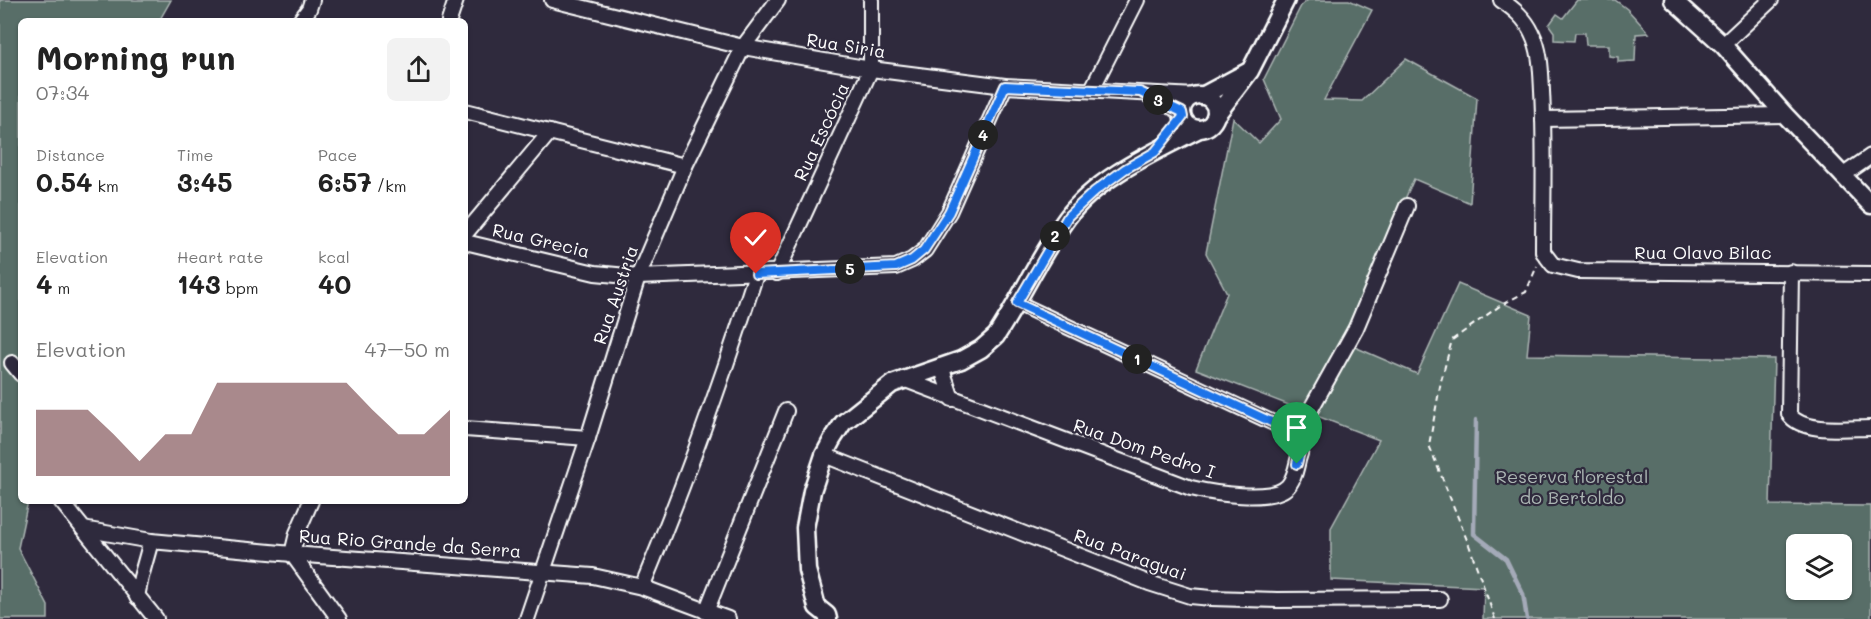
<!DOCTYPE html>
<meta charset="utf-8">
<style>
body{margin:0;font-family:Mali,sans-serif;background:#f2f2f2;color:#222;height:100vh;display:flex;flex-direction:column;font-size:22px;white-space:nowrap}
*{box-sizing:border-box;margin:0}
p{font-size:20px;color:#767676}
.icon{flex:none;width:33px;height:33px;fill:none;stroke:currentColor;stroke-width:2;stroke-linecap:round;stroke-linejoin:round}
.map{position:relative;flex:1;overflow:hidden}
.side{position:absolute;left:18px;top:18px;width:450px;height:486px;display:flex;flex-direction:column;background:#fff;border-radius:9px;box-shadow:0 2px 4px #0004}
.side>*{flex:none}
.buttons{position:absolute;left:1786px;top:534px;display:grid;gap:12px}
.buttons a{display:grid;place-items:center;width:66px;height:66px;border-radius:9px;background:#fff;box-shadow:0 2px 4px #0004;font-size:30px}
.pin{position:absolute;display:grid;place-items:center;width:51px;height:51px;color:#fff;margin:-62px -26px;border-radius:50% 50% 50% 0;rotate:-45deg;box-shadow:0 0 6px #0007}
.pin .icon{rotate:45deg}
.km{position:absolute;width:30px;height:30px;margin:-15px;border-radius:50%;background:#222;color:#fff;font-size:16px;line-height:30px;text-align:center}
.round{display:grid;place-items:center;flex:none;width:63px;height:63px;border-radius:9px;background:#f2f2f2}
.headline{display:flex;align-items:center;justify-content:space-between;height:102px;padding:0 18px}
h1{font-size:33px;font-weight:700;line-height:45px}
.figures{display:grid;grid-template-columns:repeat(3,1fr);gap:9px;height:102px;padding:6px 18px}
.figures div{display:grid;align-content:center}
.figures b{font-size:26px;font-weight:700}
.figures small{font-size:16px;font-weight:400}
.figures p{font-size:16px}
.chart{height:168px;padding:12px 18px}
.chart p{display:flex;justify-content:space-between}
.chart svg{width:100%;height:108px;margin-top:6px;fill:#85585c;opacity:.7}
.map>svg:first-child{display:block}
</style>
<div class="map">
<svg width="1871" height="619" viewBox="0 0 1871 619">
<rect width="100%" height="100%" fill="#2f2a3d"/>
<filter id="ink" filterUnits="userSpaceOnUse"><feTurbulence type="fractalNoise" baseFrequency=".0167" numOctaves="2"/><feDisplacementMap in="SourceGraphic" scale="12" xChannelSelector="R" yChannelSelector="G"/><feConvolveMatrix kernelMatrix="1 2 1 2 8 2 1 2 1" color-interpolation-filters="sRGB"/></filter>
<g filter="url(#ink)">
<g fill="#596e68" stroke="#acb6b4" stroke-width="1.5" fill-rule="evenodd">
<path d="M0,0H171L159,21H21V501H28L18,548L48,606V619H0Z"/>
<path d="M1308,0H1349L1372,10L1324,100L1362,101L1406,59L1477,98L1470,203L1414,179L1341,341L1417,374L1458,284L1531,315L1527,355L1774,359L1770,505L1871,506V619H1483L1484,587L1331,580V528L1379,440L1196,369L1227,293L1206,253L1233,118L1259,143L1281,119L1264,79L1301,6ZM1797,544H1842V590H1797Z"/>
<path d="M1577,0H1615L1627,9L1649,33L1636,34L1635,61L1618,62V57L1609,56V45H1586L1585,33H1575L1574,41L1554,40V32L1549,25L1557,14L1563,18Z"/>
</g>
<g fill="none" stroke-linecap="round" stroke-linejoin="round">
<path stroke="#a4aab8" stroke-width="4.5" d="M1476,420L1474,534L1506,559L1523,594L1527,619"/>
<g stroke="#fff" stroke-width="18">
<g id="minor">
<path d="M552,0L743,47L871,69L1005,86L1196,96"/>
<path d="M1501,0C1514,9 1525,18 1532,33C1541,51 1541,72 1542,91C1545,145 1543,199 1543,252L1553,265L1578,271L1871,274"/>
<path d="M300,21L309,9L312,0"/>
<path d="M449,21L456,0"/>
<path d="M1723,45L1771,0"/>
<path d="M1092,89L1137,0"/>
<path d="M1148,95L1182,112"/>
<path d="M465,111L685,166"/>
<path d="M1543,119L1785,115"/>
<path d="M1842,176L1871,156"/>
<path d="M465,234L550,132"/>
<path d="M465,242L595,273L638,277L896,267L912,260L925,250L949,212L1005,86"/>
<path d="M1791,272L1789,414C1802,434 1849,428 1871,428"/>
<path d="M777,273L871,69V0"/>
<path d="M12,363L21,374"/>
<path d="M941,366L952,399"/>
<path d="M903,379L1191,488C1211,493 1273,503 1288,486C1294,479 1296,469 1298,460C1301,450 1305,442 1297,434L1017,303"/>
<path d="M465,429L588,438"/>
<path d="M1297,434L1356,328L1407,206"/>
<path d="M824,455L1149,583L1190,596L1211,598L1277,600L1440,599"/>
<path d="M61,501L156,619"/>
<path d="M311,501L297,533L292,554L339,619"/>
<path d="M83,529L151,541L292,554L593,576L642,587L728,619"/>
<path d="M642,587C685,484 722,380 756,274"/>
<path d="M137,597L141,577L151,541"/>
<path d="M706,612L786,411"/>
<path d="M527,619L588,438L638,277L685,166L743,47L778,0"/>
</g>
</g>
<g stroke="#fff" stroke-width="21">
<g id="tertiary">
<path d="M1673,0L1723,45L1785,115L1871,205"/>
<circle cx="1199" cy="112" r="17"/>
<path d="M1202,96L1247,72"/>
<path d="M1215,117L1250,71L1286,0"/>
<path d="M828,619L827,615L817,607L807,570L805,528L812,491L824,455L832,440L843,423L892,384L961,360L981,349L996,336C1021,298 1040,255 1067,218C1097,177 1155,152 1199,129"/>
</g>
</g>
<path stroke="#fff" stroke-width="2" stroke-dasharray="6 4.5" stroke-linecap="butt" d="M1495,619L1469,545L1429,445L1441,381L1452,340L1501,305L1526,292L1537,266"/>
<use href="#minor" stroke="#2f2a3d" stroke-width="14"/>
<use href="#tertiary" stroke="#2f2a3d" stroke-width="16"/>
</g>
</g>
<g fill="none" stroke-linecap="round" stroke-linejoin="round" filter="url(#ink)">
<g stroke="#fff" stroke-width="12">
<path id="route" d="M756,274L896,267L912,260L924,250L949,212L1005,86L1140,92L1182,112L1183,117L1155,152L1125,169L1095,191L1068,216L1017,303L1297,434L1302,443L1297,464"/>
</g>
<use href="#route" stroke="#1a73e8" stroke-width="8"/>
</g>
<g text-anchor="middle" stroke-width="4.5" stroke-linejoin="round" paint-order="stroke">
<g font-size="18" fill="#fff" stroke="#2f2a3d">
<text transform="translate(846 46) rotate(9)" y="6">Rua Siria</text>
<text transform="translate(822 132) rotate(-65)" y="6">Rua Escócia</text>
<text transform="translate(541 241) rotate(13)" y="6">Rua Grecia</text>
<text x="1703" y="259">Rua Olavo Bilac</text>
<text transform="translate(616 295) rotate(-71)" y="6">Rua Austria</text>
<text transform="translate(1144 449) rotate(19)" y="6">Rua Dom Pedro I</text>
<text transform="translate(410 544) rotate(4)" y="6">Rua Rio Grande da Serra</text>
<text transform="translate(1130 555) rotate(20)" y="6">Rua Paraguai</text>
</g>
<g font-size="18" fill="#acb6b4" stroke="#2f2a3d">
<text x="1572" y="483">Reserva florestal<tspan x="1572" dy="21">do Bertoldo</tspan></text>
</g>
</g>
</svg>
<div class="buttons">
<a><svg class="icon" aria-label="layers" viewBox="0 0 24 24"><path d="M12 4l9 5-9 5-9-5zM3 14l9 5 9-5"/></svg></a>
</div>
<div class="pin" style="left:1297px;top:464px;background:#1e9e55"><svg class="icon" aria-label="arrive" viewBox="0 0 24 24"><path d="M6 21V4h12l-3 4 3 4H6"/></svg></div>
<div class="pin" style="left:756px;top:274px;background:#d93025"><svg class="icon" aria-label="check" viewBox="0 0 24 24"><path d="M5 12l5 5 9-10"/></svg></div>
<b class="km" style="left:1137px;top:359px">1</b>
<b class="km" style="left:1055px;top:236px">2</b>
<b class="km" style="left:1158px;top:100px">3</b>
<b class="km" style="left:983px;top:135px">4</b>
<b class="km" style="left:850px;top:269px">5</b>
<section class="side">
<div class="headline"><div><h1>Morning run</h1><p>07:34</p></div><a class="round"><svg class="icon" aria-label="share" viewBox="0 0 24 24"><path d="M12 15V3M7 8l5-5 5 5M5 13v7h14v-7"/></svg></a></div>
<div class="figures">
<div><p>Distance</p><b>0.54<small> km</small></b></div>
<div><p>Time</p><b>3:45</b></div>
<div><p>Pace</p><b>6:57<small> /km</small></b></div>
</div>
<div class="figures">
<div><p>Elevation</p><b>4<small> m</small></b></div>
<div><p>Heart rate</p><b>143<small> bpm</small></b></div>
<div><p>kcal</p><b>40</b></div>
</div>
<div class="chart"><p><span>Elevation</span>47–50 m</p>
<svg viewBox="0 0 160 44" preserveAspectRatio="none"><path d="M0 44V17L10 17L20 17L30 27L40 38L50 27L60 27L70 6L80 6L90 6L100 6L110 6L120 6L130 17L140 27L150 27L160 17V44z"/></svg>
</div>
</section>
</div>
